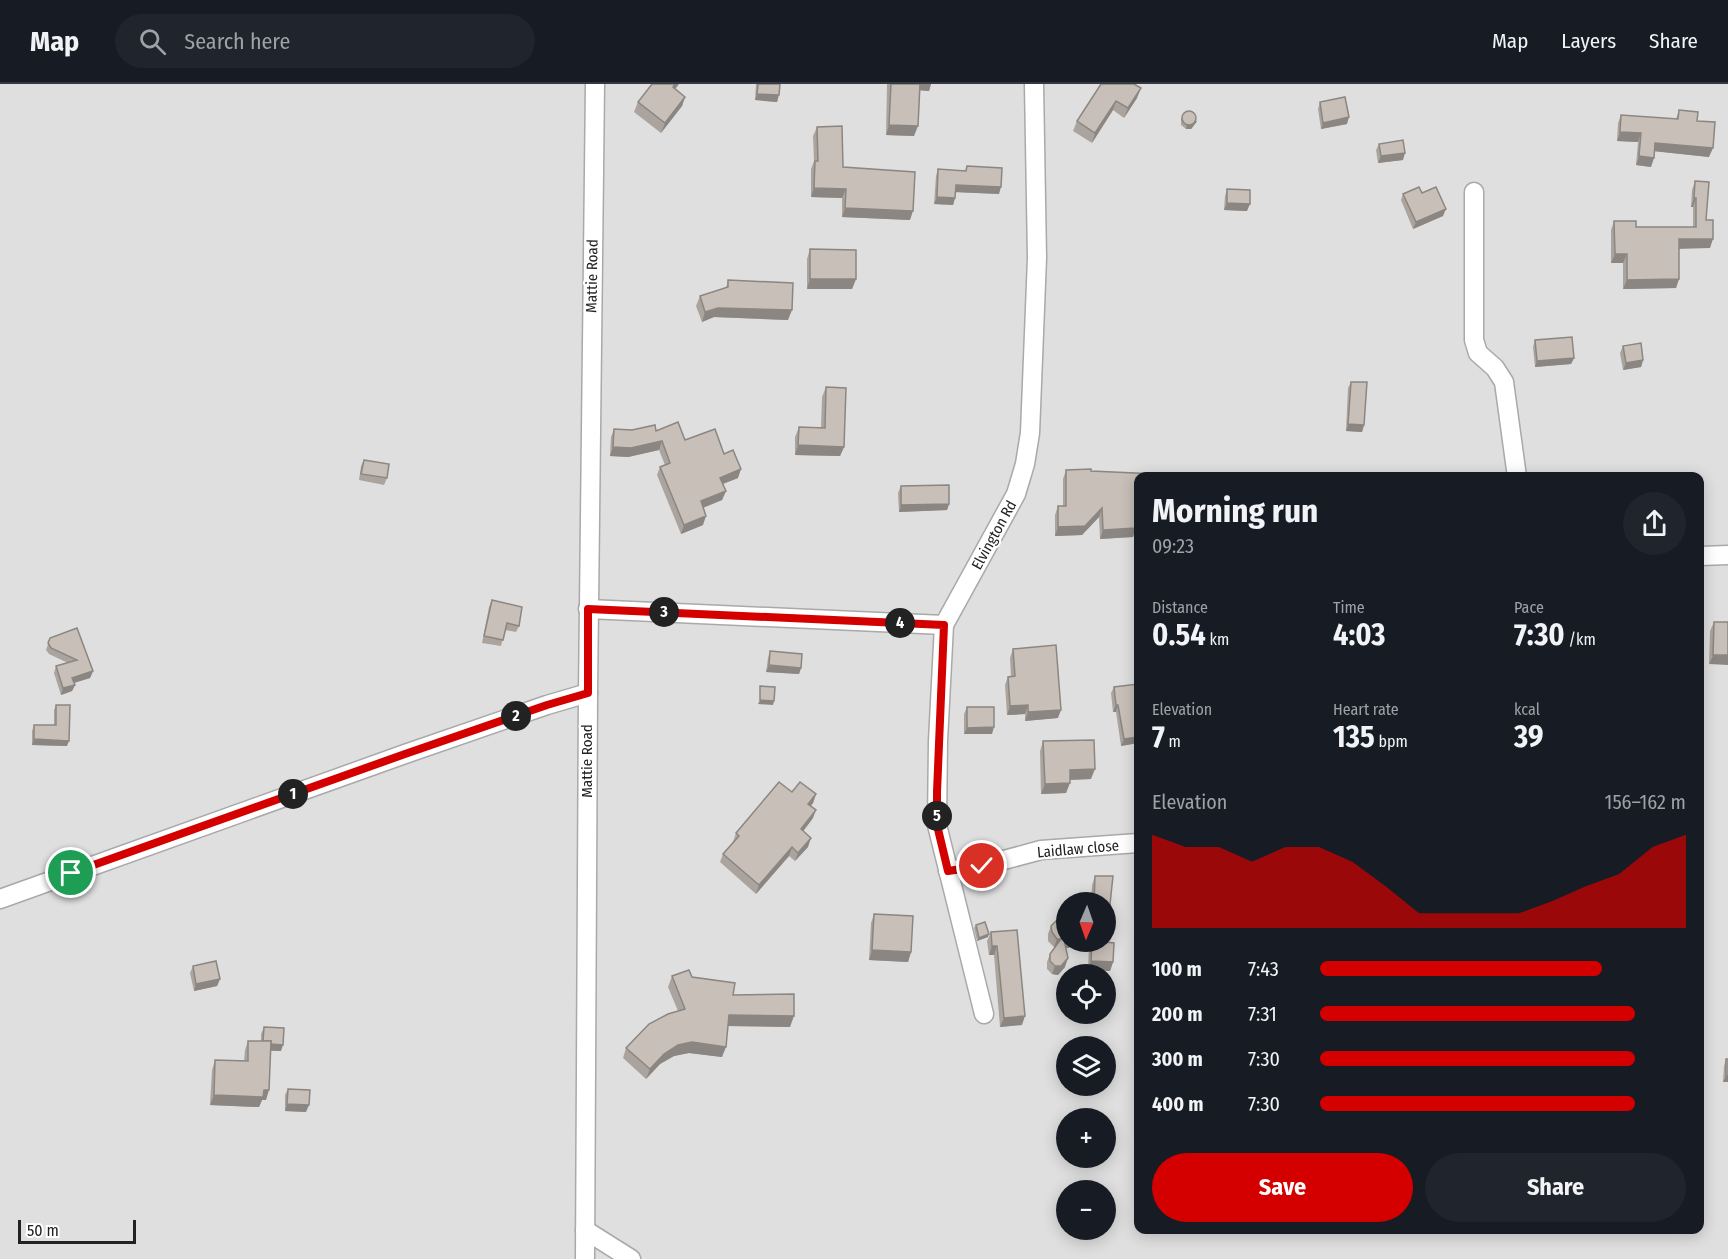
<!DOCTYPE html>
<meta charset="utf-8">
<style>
body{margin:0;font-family:"Fira Sans Condensed",sans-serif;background:#20242c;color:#f1f3f6;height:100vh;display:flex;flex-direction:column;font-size:22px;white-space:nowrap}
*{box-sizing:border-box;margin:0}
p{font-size:20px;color:#9ea1a6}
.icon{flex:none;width:33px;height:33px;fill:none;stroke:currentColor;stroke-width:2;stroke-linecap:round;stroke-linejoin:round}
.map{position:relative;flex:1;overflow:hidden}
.drawer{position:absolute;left:1134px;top:388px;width:570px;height:762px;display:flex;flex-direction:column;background:#171b24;border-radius:12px;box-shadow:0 3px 15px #0003}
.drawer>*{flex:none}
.needle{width:39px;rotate:182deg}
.buttons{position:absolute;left:1056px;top:808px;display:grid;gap:12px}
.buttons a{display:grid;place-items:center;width:60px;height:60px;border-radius:50%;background:#171b24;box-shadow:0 3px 15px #0003;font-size:30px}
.scale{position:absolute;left:18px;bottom:15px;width:118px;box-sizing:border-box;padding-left:6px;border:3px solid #222;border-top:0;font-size:16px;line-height:21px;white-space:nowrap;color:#222;-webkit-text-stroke:4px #fff;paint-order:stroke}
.pin{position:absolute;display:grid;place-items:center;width:51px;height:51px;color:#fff;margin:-26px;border:3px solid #fff;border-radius:50%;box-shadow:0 2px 6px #0007}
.km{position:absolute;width:30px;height:30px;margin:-15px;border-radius:50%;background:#222;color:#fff;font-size:16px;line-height:30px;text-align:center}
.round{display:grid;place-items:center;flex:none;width:63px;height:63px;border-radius:32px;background:#20242c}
.headline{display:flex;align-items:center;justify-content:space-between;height:102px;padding:0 18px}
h1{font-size:33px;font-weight:700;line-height:45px}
.metrics{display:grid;grid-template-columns:repeat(3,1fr);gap:9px;height:102px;padding:6px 18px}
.metrics div{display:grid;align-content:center}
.metrics b{font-size:30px;font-weight:700}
.metrics small{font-size:16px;font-weight:400}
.metrics p{font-size:16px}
.chart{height:168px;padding:12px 18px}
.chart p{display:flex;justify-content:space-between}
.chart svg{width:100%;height:108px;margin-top:6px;fill:#d40000;opacity:.7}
.button{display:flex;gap:12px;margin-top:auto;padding:12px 18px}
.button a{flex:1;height:69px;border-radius:36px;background:#d40000;color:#fff;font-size:24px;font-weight:700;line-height:69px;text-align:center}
.button a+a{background:#20242c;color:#f1f3f6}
ul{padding:0 18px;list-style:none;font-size:20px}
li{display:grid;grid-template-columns:96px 72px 1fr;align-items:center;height:45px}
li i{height:15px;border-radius:8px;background:#d40000}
header{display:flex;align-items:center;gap:36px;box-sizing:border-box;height:84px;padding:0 30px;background:#171b24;border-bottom:2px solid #363941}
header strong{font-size:28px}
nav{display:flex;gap:33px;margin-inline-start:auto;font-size:21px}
.search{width:420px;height:54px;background:#20242c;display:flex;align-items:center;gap:15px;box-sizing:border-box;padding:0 21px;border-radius:33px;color:#9ea1a6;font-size:22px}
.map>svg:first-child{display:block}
</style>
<header>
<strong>Map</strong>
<div class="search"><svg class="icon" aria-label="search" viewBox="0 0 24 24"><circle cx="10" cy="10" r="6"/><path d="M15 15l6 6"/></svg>Search here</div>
<nav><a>Map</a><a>Layers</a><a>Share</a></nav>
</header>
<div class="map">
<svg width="1728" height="1175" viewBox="0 0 1728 1175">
<rect width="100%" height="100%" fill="#f2efe9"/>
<path fill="#e0dfdf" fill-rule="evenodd" d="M0,0H1728V1175H0ZM1138,393H1700V1146H1138ZM1066,819H1106V858H1066ZM1066,891H1106V930H1066ZM1066,963H1106V1002H1066ZM1066,1035H1106V1074H1066ZM1066,1107H1106V1146H1066Z"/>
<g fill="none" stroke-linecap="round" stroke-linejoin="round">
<g stroke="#a9a9a9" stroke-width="21">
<g id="minor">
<path d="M1474,108V256L1478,269L1495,284L1504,298L1517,393"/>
<path d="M1700,472L1728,471"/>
<path d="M588,525L944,541L1016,410L1025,380L1030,349L1037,174L1034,0"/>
<path d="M944,541L938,657L937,741L984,930"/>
<path d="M948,787L982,782L1041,766L1138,759"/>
<path d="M0,815L405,670L547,621L588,609"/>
<path d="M585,1146L631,1175"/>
<path d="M585,1175L588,609L595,0"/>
</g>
</g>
<use href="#minor" stroke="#fff" stroke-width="18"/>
</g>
<g fill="#aba49e">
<path d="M756,0H780L777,18L755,16Z"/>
<path d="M887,0H931L929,7L919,6L914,52L886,51Z"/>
<path d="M1101,0L1137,14L1124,34L1113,26L1092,59L1073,47L1077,37Z"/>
<path d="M685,13L682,22L661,49L634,28L638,18Z"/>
<path d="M1320,18L1347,40L1321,45L1318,25Z"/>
<path d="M1679,26L1697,37L1709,73L1655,67L1651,83L1636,81L1638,58L1617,57L1618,39L1621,31L1676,35Z"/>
<path d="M1182,32L1197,37L1195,40L1191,45H1186L1181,41V35Z"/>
<path d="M817,43L843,83L910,136L842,133V114L811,113V85L814,77L813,52Z"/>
<path d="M1379,60L1403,76L1378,79L1376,66Z"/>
<path d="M967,82L999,110L956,108L955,114L953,121L934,120L936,92L938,85L965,87Z"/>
<path d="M1695,97L1706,136L1710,164H1679V195L1676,204L1623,205V179H1611V146L1614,137L1636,143H1693V123H1691L1692,106Z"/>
<path d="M1227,105L1247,127L1224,126L1225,112Z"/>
<path d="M1422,109L1443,132L1413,145L1401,116L1403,110Z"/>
<path d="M810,165L856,195L852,205H807V175Z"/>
<path d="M728,196L788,236L714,233L702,238L696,222L700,212L726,204Z"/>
<path d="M1535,256L1574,274L1571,280L1535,283L1533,263Z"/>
<path d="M1623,262L1643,276L1641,283L1623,286L1620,269Z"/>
<path d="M1351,298L1364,341L1362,348L1346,347L1348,304Z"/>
<path d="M826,303L844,363L840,372L795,371V353L799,343H821L822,313Z"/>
<path d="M614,345L656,347L724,370L738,394L723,400L726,407L722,416L703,424V441L681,450L657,391L660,383L665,381L659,366L628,373L610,372L611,353Z"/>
<path d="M364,376L387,394L384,401L359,396L361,382Z"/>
<path d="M1066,386L1091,387L1138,393V441H1136L1133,453L1100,455L1099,433L1082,451L1055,452V431L1058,422H1063V395Z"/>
<path d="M901,402L949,420L947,426L899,428L898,409Z"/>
<path d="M492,516L519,542L516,548L505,546L501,562L482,559L489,523Z"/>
<path d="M1714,538H1728L1709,580L1710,547Z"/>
<path d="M50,554L93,587L90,594L74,599L75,601L72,607L61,611L54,589L56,582L68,579L49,570L46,566Z"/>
<path d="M1013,565L1058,634L1025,637V630L1007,631L1005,601L1008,593H1011L1010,574Z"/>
<path d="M770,567L801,584L799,590L766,588L768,574Z"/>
<path d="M1138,600V659L1121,662L1116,628H1113L1111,609L1114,603Z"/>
<path d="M56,621L67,662L32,661V647L34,641H54V626Z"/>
<path d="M967,623L992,650H964V630Z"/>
<path d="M1043,657L1091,695L1070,696L1066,709L1041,710L1040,667Z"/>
<path d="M792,708L816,710L813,719L811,722L813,734L803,747L808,763L795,777L789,772L756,810L720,778L723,770L733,758L736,749Z"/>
<path d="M1095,792H1113L1106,858L1114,859L1113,878L1110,887L1088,886L1089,858H1106V819H1091L1092,801Z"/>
<path d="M874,830L911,868L908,878L869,876L871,839Z"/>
<path d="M976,841L988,853L977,857L974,844Z"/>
<path d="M1051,842L1066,858H1071L1069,864L1066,863L1065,883L1058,891L1052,890L1047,885V878L1050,870L1055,863H1054L1048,857V850Z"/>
<path d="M1017,846L1022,941L1000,943L994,871H989L987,857L991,848Z"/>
<path d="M193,882L220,895L217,902L194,907L190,889Z"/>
<path d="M672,892L692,893L733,911L790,943L728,942L722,973L689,969L674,972L660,980L646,995L623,974L626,964L678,927L668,903Z"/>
<path d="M264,943L281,967H271L266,1016H262L259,1023L210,1021L212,986L215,976L244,977L245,966L248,957H261V950Z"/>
<path d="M1726,975H1728V998H1723L1724,982Z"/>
<path d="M288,1005L306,1028L285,1027V1011Z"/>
</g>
<g fill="#8b8681">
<path d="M675,0H679L669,13L673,3Z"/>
<path d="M918,0H931L929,7L916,6Z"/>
<path d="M1141,4L1137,14L1124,34L1128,24Z"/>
<path d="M757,10L779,11L777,18L755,16Z"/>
<path d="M685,13L682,22L661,49L665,39Z"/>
<path d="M1116,17L1113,26L1092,59L1095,49Z"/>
<path d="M1349,33L1347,40L1321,45L1323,39Z"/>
<path d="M1197,37L1195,40L1191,45H1186L1187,41Z"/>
<path d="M889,41L918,42L914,52L886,51Z"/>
<path d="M1620,48L1641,49L1638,58L1617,57Z"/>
<path d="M1655,59L1713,64L1709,73L1652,67Z"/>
<path d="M1405,69L1403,76L1378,79L1381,72Z"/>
<path d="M1639,72L1654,74L1651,83L1636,81Z"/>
<path d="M956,101L1001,103L999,110L953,108Z"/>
<path d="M814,104L846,105L842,114L811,113Z"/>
<path d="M937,113L955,114L953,121L934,120Z"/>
<path d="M1694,114H1696L1693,123H1691Z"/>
<path d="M1227,119L1250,120L1247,127L1224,126Z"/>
<path d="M845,124L913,127L910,136L842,133Z"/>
<path d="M1446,125L1443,132L1413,145L1416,138Z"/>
<path d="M1679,155H1713L1710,164L1676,165Z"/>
<path d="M1615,170H1627L1623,179H1611Z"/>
<path d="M810,195H856L852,205H807Z"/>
<path d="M1679,195L1676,204L1623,205L1627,196Z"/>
<path d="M718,224L792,226L788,236L714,233L702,238L705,228Z"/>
<path d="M1574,274L1571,280L1535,283L1537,277Z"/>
<path d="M1643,276L1641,283L1623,286L1626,279Z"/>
<path d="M1348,340L1364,341L1362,348L1346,347Z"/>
<path d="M662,357L659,366L628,373L610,372L613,363Z"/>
<path d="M798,361L844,363L840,372L795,371Z"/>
<path d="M741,385L738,394L717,402L720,394Z"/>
<path d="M726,407L722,416L697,426L701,417Z"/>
<path d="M949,420L947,426L899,428L901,421Z"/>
<path d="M1102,424L1099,433L1082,451L1055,452L1058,443Z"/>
<path d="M706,432L703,441L681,450L684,441Z"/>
<path d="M1135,432H1138V441H1132Z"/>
<path d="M1136,444L1133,453L1100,455L1103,446Z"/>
<path d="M1713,571H1728V581L1709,580Z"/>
<path d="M769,581L801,584L799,590L766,588Z"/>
<path d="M93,587L90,594L70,600L72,594Z"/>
<path d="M75,601L72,607L61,611L63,604Z"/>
<path d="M760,616L774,617L773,621L758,620Z"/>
<path d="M1028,621L1025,630L1007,631L1010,622Z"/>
<path d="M1116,621H1118L1116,628H1113Z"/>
<path d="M1061,626L1058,634L1025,637L1028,628Z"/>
<path d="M994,643L992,650H964L967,644Z"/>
<path d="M1138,653V659L1121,662L1124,655Z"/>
<path d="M34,655L69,657L67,662L32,661Z"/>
<path d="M1095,685L1091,695L1066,696L1070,686Z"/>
<path d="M1070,699L1066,709L1041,710L1045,700Z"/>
<path d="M816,710L813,719L805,728L808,720Z"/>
<path d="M816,726L813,734L798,754L801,745Z"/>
<path d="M811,754L808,763L795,777L798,769Z"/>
<path d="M792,763L789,772L756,810L759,801Z"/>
<path d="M989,850L988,853L977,857L979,854Z"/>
<path d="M1057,855H1061L1058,863H1054Z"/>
<path d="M1064,855H1066V858H1071L1069,864L1061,863Z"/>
<path d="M992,862H997L994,871H989Z"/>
<path d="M872,866L911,868L908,878L869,876Z"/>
<path d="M1068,874L1065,883L1058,891L1052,890L1055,882Z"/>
<path d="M1091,877L1113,878L1110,887L1088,886Z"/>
<path d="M220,895L217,902L194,907L196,900Z"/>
<path d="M729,931L794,932L790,943L725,942Z"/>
<path d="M1025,932L1022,941L1000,943L1004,934Z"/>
<path d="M692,958L726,963L722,973L689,969L674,972L660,980L646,995L650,985L664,970L678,961Z"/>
<path d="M263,960L283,961L281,967L260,966Z"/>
<path d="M1726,992H1728V998H1723Z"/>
<path d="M264,1006H269L266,1016H262L259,1023L210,1021L214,1011Z"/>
<path d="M287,1020L309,1021L306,1028L285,1027Z"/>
</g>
<g fill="#c7bfb8" stroke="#8b8681" stroke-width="1.5">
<path d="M652,0H675L673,3L685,13L665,39L638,18Z"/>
<path d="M758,0H780L779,11L757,10Z"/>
<path d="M891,0H920L918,42L889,41Z"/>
<path d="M1101,0H1134L1141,4L1128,24L1116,17L1095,49L1077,37Z"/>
<path d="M1345,13L1349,33L1323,39L1320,18Z"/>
<path d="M1679,26L1698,28L1697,37L1715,38L1713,64L1655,59L1654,74L1639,72L1641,49L1620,48L1621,31L1678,35Z"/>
<circle cx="1189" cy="34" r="7"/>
<path d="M842,42L843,83L915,88L913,127L845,124L846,105L814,104L815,77H818L817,43Z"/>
<path d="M1403,56L1405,69L1381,72L1379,60Z"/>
<path d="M967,82L1002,84L1001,103L956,101L955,114L937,113L938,85L966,87Z"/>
<path d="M1695,97L1709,98L1706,136H1713V155H1679V195L1627,196V170H1615L1614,137H1636V143H1696V114H1694Z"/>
<path d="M1419,103L1422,109L1436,103L1446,125L1416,138L1403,110Z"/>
<path d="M1227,105L1250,106V120L1227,119Z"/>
<path d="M810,165L856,166V195H810Z"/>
<path d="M728,196L793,199L792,226L718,224L705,228L700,212L728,203Z"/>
<path d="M1572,253L1574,274L1537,277L1535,256Z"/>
<path d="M1641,259L1643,276L1626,279L1623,262Z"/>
<path d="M1351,298H1367L1364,341L1348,340Z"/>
<path d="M826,303L846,304L844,363L798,361L799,343L825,344Z"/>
<path d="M678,338L685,356L715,345L724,370L733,366L741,385L720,394L726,407L701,417L706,432L684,441L660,383L670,379L662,357L631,364L613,363L614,345L632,346L655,341L656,347Z"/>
<path d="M364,376L389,380L387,394L361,390Z"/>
<path d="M1091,385V387L1157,390V393H1138V432H1135L1136,444L1103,446L1102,424L1085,442L1058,443V422H1066V386Z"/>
<path d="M949,401V420L901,421V402Z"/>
<path d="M492,516L522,523L519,542L507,539L503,556L484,552Z"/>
<path d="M1714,538H1728V571H1713Z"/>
<path d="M77,544L93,587L72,594L75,601L63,604L56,582L77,576L51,564L48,559L50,554Z"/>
<path d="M1056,561L1061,626L1028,628V621L1010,622L1008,593L1015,592L1013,565Z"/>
<path d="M770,567L802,570L801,584L769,581Z"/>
<path d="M1138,600V653L1124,655L1118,621H1116L1114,603Z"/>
<path d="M760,602L775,603L774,617L760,616Z"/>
<path d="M56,621H70L69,657L34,655V641H56Z"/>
<path d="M967,623H994V643L967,644Z"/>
<path d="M1094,656L1095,685L1070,686V699L1045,700L1043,657Z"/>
<path d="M779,698L792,708L800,698L816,710L808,720L816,726L801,745L811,754L798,769L792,763L759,801L723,770L739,752L736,749Z"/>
<path d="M1095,792H1113L1106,858L1114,859L1113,878L1091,877L1092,858H1106V819H1094Z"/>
<path d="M874,830L913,832L911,868L872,866Z"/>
<path d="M1058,835L1066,836V855H1064L1068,874L1061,882H1055L1050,877V870L1061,855H1057L1052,848L1051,842Z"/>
<path d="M985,838L989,850L979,854L976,841Z"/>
<path d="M1017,846L1025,932L1004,934L997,862H992L991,848Z"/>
<path d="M216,877L220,895L196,900L193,882Z"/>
<path d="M689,886L692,893L735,899L733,911L794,910V932L729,931L726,963L692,958L678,961L664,970L650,985L626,964L649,940L668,930L685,925L672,892Z"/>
<path d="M264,943L284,944L283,961L271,960V957H263Z"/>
<path d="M248,957H271L269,1006H264L263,1013L214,1011L215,976L248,977Z"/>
<rect x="1726" y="975" width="2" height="17"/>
<path d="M288,1005L310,1006L309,1021L287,1020Z"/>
</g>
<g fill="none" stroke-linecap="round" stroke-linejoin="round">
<g stroke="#fff" stroke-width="12">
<path id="route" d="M71,789L405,670L547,621L588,609V525L944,541L937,708V741L948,787L982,782"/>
</g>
<use href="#route" stroke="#d40000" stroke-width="8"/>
</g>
<g text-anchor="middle" stroke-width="4.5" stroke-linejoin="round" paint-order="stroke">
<g font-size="15" fill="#222" stroke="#fff">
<text transform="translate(592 192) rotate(-89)" y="5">Mattie Road</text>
<text transform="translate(994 451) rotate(-61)" y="5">Elvington Rd</text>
<text transform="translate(587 677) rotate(-90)" y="5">Mattie Road</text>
<text transform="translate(1078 765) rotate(-5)" y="5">Laidlaw close</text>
</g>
</g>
</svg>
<div class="buttons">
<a><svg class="needle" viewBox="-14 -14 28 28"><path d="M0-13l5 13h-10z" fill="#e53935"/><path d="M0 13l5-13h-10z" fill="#9ea1a6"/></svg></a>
<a><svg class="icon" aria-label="locate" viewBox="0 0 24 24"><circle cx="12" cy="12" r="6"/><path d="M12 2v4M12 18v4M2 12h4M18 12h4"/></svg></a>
<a><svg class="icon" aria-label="layers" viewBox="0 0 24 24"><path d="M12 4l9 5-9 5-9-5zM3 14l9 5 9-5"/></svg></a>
<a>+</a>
<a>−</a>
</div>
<div class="scale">50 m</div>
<div class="pin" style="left:71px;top:789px;background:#1e9e55"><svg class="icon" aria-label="arrive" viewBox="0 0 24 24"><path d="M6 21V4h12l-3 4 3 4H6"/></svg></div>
<div class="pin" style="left:982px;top:782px;background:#d93025"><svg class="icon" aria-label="check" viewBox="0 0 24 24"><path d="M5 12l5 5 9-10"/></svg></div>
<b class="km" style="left:293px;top:710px">1</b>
<b class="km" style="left:516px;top:632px">2</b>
<b class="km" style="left:664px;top:528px">3</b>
<b class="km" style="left:900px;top:539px">4</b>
<b class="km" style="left:937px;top:732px">5</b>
<section class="drawer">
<div class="headline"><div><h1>Morning run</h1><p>09:23</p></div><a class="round"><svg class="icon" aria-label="share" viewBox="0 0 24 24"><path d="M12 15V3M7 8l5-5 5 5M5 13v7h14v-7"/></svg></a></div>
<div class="metrics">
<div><p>Distance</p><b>0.54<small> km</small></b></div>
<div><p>Time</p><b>4:03</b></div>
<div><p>Pace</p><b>7:30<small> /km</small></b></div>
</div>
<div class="metrics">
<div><p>Elevation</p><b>7<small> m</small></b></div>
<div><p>Heart rate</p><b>135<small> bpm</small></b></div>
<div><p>kcal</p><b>39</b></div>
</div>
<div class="chart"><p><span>Elevation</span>156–162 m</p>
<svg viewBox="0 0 160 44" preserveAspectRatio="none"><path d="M0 44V6L10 11L20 11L30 17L40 11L50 11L60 17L70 27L80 38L90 38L100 38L110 38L120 33L130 27L140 22L150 11L160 6V44z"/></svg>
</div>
<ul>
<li><b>100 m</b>7:43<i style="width:77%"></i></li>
<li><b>200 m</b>7:31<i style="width:86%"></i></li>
<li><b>300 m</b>7:30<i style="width:86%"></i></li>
<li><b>400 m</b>7:30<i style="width:86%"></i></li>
</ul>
<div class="button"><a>Save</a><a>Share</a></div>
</section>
</div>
